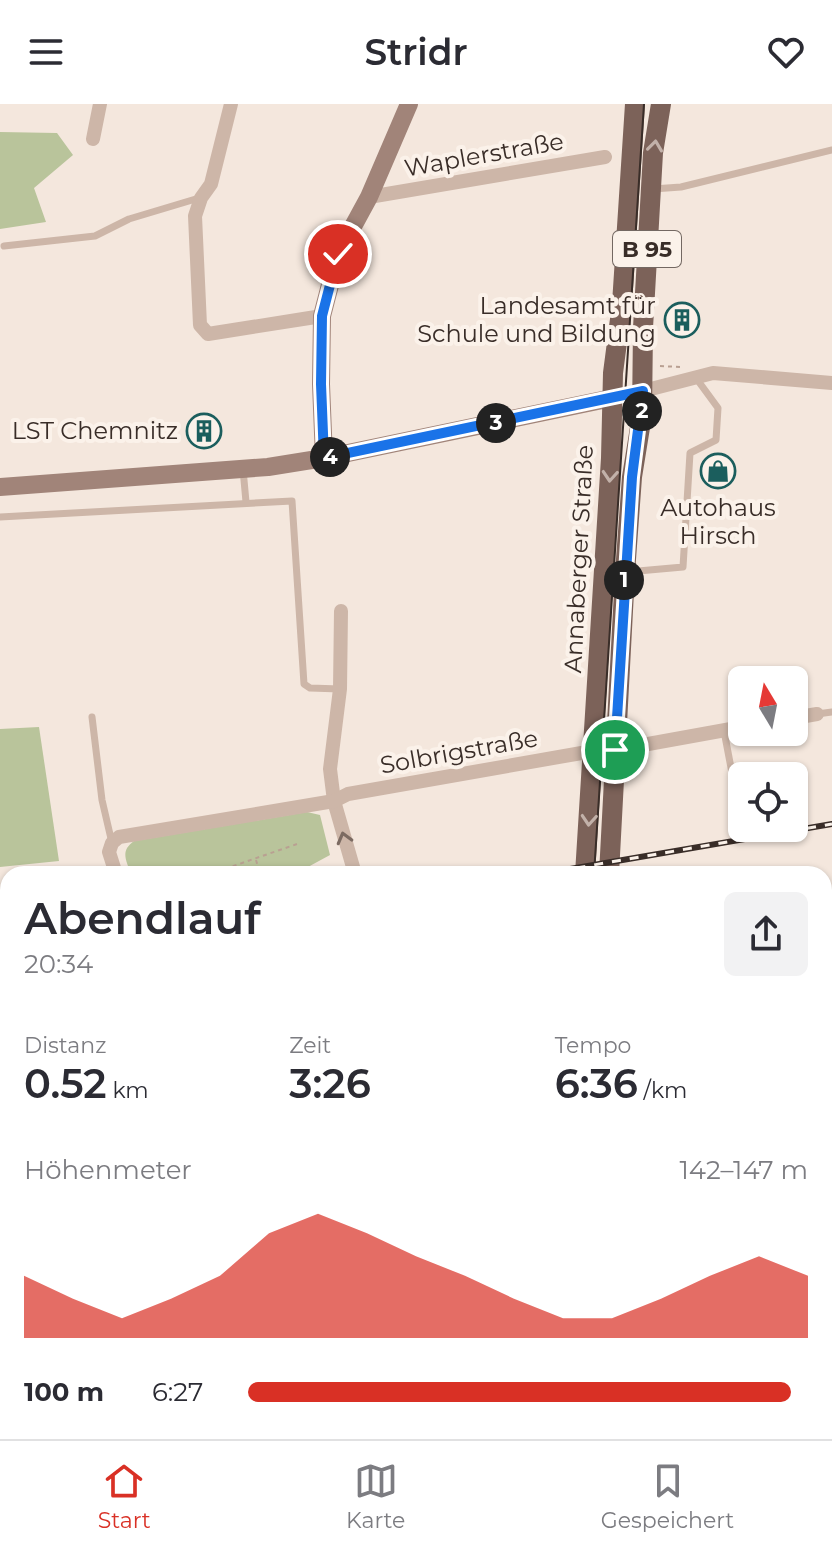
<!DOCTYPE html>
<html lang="de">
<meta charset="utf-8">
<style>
body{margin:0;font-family:Montserrat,sans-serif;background:#f2f2f3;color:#2b2b33;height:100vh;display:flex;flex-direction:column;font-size:30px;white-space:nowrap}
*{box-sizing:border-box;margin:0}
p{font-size:26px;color:#7c7c81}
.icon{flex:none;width:44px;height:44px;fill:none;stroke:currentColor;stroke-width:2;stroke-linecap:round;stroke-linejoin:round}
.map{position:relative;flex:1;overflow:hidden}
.drawer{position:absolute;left:0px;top:762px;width:832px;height:574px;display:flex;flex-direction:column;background:#fff;border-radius:24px 24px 0 0;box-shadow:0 2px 6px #0004}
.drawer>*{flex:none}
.needle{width:52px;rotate:350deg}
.controls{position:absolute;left:728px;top:562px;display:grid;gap:16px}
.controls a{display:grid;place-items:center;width:80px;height:80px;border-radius:12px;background:#fff;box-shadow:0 2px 6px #0004;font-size:40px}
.pin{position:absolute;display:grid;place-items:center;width:68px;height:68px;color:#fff;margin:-34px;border:4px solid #fff;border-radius:50%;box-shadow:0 2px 8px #0007}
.km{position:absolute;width:40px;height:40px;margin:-20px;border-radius:50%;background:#222;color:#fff;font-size:22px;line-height:40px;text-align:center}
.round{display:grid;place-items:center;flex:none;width:84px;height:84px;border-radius:12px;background:#f2f2f3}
.head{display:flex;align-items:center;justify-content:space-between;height:136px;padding:0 24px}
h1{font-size:44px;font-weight:600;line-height:60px}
.figures{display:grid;grid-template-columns:repeat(3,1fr);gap:12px;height:136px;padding:8px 24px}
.figures div{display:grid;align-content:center}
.figures b{font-size:40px;font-weight:600}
.figures small{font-size:22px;font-weight:400}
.figures p{font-size:22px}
.chart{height:224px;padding:16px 24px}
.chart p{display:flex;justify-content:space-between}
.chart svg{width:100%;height:144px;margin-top:8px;fill:#d93025;opacity:.7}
ul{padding:0 24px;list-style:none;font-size:26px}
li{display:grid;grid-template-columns:128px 96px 1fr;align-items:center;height:60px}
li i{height:20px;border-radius:10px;background:#d93025}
header{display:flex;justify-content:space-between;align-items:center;height:104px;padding:0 24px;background:#fff;font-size:36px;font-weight:600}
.tabs{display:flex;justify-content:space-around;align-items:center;height:112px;border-top:2px solid #e1e1e2;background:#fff;font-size:22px;color:#7c7c81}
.tabs a{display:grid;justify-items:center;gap:4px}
.tabs .active{color:#d93025}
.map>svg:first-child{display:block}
</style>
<header><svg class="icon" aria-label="menu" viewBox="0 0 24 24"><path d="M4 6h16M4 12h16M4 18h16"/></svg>Stridr<svg class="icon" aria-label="heart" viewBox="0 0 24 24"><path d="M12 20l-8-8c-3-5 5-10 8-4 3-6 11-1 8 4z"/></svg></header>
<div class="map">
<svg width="832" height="1335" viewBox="0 0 832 1335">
<rect width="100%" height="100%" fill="#f4e7dd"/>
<g fill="#b9c49b">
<path d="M0,28L57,29L73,51L34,84L46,118L0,125Z"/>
<path d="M39,623L59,757L0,763V625Z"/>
<path d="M307,708L320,711L330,751L295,770H131C126,756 120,747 134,737Z"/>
</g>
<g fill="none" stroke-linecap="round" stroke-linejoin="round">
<g stroke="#b9a092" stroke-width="2" stroke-dasharray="4 4" stroke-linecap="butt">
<path d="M660,262L681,263"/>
<path d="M256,756L260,770"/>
<path d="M210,770L300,739"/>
<path d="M824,835H832"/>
<path d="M703,1328L708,1335"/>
<path d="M730,1335L740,1328"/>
</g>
<g stroke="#cdb6a8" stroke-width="7">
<path d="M653,85L681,83L832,46"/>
<path d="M4,142L95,132L129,115L199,94"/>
<path d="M243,365L246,398"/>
<path d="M0,413L292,397L304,580L310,584L340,585"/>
<path d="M627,468L683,463L690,349L716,336L718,304L696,274"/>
<path d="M817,610L832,608"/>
<path d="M92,613L102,696L112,739"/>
<path d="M724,627L740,711"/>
<path d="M315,770L322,767"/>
<path d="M0,968L8,967"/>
<path d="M140,1335L160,1328"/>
<path d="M246,1335L267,1328"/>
</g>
<g stroke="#cdb6a8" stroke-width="14">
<path d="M231,0L211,80L201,94L195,112L200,221L208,230L322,212"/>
<path d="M93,35L100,0"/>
<path d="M369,93L605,53"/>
<path d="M643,287L713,269L832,279"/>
<path d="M341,507L340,585L330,665L334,697L355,770"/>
<path d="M794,614L817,610"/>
<path d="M615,646L742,623"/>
<path d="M116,770L109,748L112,739L119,733L334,697L348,690L593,647"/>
<path d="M828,854L832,1104"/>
<path d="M0,1084L8,1056"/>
<path d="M0,1325L2,1335"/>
<path d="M477,1335V1328"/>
</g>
<g stroke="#a18479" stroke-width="18">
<path d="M324,354L321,280L322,212L338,150L369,93L409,0"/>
<path d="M0,383L268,363L324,354L612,294"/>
</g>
<g stroke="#7c6259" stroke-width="20">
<path d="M585,770L611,354L613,269L622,200L635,0"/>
<path d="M609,770L625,469L632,373L642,311L643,224L653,49L661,0"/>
<path d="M604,1328L605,1335"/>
<path d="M630,1328L631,1335"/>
</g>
<g stroke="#392d28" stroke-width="2">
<path d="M594,770L644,0"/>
<path d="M614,1328L615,1335"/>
</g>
<g stroke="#392d28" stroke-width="6">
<g id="rail">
<path d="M541,770L832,720"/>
<path d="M8,1202V1235"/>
<path d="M22,1328L24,1335"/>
</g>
</g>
<use href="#rail" stroke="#fbf2ea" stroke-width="3" stroke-dasharray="9" stroke-linecap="butt"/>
</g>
<defs><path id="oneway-chevron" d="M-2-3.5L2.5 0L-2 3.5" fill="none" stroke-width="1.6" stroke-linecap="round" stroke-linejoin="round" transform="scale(2)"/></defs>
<g stroke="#c2b1a9">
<use href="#oneway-chevron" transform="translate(655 42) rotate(-83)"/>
<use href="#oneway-chevron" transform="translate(610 372) rotate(94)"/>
<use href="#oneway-chevron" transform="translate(589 716) rotate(94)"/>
</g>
<use stroke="#7c6b62" href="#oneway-chevron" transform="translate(344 734) rotate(-105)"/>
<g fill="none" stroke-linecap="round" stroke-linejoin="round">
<g stroke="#fff" stroke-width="16">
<path id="route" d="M338,150L322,212L321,280L324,354L643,287L632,373L615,646"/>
</g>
<use href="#route" stroke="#1a73e8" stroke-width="10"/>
</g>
<defs>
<g id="building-ring" transform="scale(1.8)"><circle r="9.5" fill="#fbf2ea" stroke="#1b5e5d" stroke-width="1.5"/><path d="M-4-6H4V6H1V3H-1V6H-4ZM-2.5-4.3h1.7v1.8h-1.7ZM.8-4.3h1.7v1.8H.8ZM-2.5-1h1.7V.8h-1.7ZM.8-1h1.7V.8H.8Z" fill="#1b5e5d"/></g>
<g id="shop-ring" transform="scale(1.8)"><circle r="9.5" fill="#fbf2ea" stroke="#1b5e5d" stroke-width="1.5"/><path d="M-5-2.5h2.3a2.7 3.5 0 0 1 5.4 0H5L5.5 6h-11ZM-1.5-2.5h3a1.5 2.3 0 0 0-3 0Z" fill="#1b5e5d"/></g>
</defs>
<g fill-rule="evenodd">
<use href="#building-ring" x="682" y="216"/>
<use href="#building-ring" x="204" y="327"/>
<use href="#shop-ring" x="718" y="367"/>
</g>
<g text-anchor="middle" stroke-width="8" stroke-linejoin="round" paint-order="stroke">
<rect fill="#fbf2ea" stroke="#736862" stroke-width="2" x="613" y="127" width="68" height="36" rx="6"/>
<g font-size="22" font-weight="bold" fill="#392d28">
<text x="647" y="153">B 95</text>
</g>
<g font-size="24" fill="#392d28" stroke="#fbf2ea">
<text transform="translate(484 51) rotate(-10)" y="8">Waplerstraße</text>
<text transform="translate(579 455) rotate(-87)" y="8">Annaberger Straße</text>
<text transform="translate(459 648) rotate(-10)" y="8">Solbrigstraße</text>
</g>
<g font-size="24" fill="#392d28" stroke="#fbf2ea" text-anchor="end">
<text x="656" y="210">Landesamt für<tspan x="656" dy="28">Schule und Bildung</tspan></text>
<text x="178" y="335">LST Chemnitz</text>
<text x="718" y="412" text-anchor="middle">Autohaus<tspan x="718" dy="28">Hirsch</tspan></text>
</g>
</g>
</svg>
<div class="controls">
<a><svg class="needle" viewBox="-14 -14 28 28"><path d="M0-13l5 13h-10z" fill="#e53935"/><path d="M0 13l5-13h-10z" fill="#7c7c81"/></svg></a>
<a><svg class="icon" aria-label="locate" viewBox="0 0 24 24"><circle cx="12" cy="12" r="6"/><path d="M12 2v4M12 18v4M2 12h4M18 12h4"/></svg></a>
</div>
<div class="pin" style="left:615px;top:646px;background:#1e9e55"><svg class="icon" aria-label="arrive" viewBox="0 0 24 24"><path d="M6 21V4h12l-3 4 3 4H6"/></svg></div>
<div class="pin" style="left:338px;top:150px;background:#d93025"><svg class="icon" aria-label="check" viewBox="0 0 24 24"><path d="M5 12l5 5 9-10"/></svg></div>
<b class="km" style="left:624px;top:476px">1</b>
<b class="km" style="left:642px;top:307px">2</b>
<b class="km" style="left:496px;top:319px">3</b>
<b class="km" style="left:330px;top:353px">4</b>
<section class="drawer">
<div class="head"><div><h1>Abendlauf</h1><p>20:34</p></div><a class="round"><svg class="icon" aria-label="share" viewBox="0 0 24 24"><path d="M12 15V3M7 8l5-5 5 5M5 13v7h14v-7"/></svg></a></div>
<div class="figures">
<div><p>Distanz</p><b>0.52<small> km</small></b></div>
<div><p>Zeit</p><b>3:26</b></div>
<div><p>Tempo</p><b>6:36<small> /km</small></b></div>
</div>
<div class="chart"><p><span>Höhenmeter</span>142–147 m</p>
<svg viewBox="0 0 160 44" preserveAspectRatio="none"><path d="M0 44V25L10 32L20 38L30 32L40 25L50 12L60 6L70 12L80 19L90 25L100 32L110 38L120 38L130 32L140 25L150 19L160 25V44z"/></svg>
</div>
<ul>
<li><b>100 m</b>6:27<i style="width:97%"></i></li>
</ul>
</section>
</div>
<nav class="tabs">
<a class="active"><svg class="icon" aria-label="home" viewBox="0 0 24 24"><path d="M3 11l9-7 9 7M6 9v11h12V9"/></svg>Start</a>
<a><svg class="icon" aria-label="map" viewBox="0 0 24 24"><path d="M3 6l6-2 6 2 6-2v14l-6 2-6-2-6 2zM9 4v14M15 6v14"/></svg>Karte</a>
<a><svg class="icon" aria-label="saved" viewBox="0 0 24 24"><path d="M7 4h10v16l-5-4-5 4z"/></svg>Gespeichert</a>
</nav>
